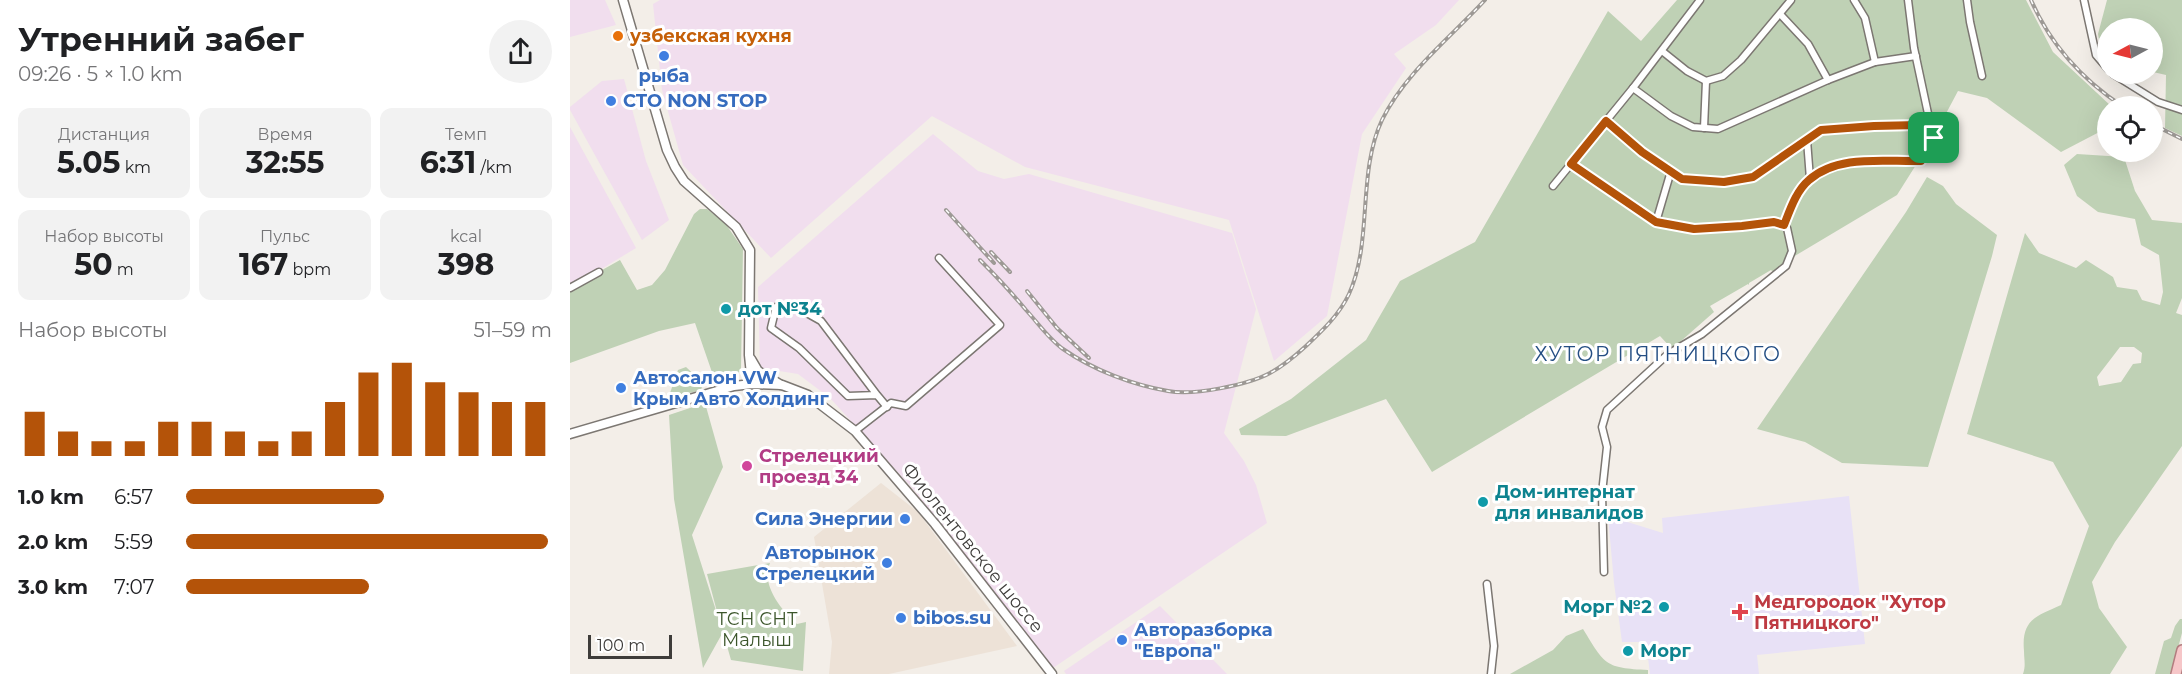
<!DOCTYPE html>
<html lang="ru">
<meta charset="utf-8">
<style>
body{margin:0;font-family:Montserrat,sans-serif;background:#f2f2f2;color:#202124;height:100vh;display:flex;flex-direction:column;font-size:22px;white-space:nowrap}
*{box-sizing:border-box;margin:0}
p{font-size:20px;color:#757577}
.icon{flex:none;width:33px;height:33px;fill:none;stroke:currentColor;stroke-width:2;stroke-linecap:round;stroke-linejoin:round}
.map{position:relative;flex:1;overflow:hidden}
.details{display:flex;flex-direction:column;background:#fff;width:570px}
.details>*{flex:none}
.needle{width:39px;rotate:263deg}
.tools{position:absolute;left:1527px;top:18px;display:grid;gap:12px}
.tools a{display:grid;place-items:center;width:66px;height:66px;border-radius:50%;background:#fff;box-shadow:0 6px 24px #0002;font-size:30px}
.scale{position:absolute;left:18px;bottom:15px;width:84px;box-sizing:border-box;padding-left:6px;border:3px solid #3e3c3a;border-top:0;font-size:16px;line-height:21px;white-space:nowrap;color:#3e3c3a;-webkit-text-stroke:4px #fff;paint-order:stroke}
.pin{position:absolute;display:grid;place-items:center;width:51px;height:51px;color:#fff;margin:-26px;border-radius:12px;box-shadow:0 3px 9px #0006}
.round{display:grid;place-items:center;flex:none;width:63px;height:63px;border-radius:32px;background:#f2f2f2}
.summary{display:flex;align-items:center;justify-content:space-between;height:102px;padding:0 18px}
h1{font-size:33px;font-weight:700;line-height:45px}
.metrics{display:grid;grid-template-columns:repeat(3,1fr);gap:9px;height:102px;padding:6px 18px}
.metrics div{display:grid;align-content:center;border-radius:12px;background:#f2f2f2;text-align:center}
.metrics b{font-size:30px;font-weight:700}
.metrics small{font-size:16px;font-weight:400}
.metrics p{font-size:16px}
.chart{height:168px;padding:12px 18px}
.chart p{display:flex;justify-content:space-between}
.chart svg{width:100%;height:108px;margin-top:6px;stroke:#b45309;stroke-width:6}
ul{padding:0 18px;list-style:none;font-size:20px}
li{display:grid;grid-template-columns:96px 72px 1fr;align-items:center;height:45px}
li i{height:15px;border-radius:8px;background:#b45309}
main{display:flex;flex:1;min-height:0}
.map>svg:first-child{display:block}
</style>
<main>
<section class="details">
<div class="summary"><div><h1>Утренний забег</h1><p>09:26 · 5 × 1.0 km</p></div><a class="round"><svg class="icon" aria-label="share" viewBox="0 0 24 24"><path d="M12 15V3M7 8l5-5 5 5M5 13v7h14v-7"/></svg></a></div>
<div class="metrics">
<div><p>Дистанция</p><b>5.05<small> km</small></b></div>
<div><p>Время</p><b>32:55</b></div>
<div><p>Темп</p><b>6:31<small> /km</small></b></div>
</div>
<div class="metrics">
<div><p>Набор высоты</p><b>50<small> m</small></b></div>
<div><p>Пульс</p><b>167<small> bpm</small></b></div>
<div><p>kcal</p><b>398</b></div>
</div>
<div class="chart"><p><span>Набор высоты</span>51–59 m</p>
<svg viewBox="0 0 160 44" preserveAspectRatio="none"><path d="M5 44V26M15 44V34M25 44V38M35 44V38M45 44V30M55 44V30M65 44V34M75 44V38M85 44V34M95 44V22M105 44V10M115 44V6M125 44V14M135 44V18M145 44V22M155 44V22"/></svg>
</div>
<ul>
<li><b>1.0 km</b>6:57<i style="width:54%"></i></li>
<li><b>2.0 km</b>5:59<i style="width:99%"></i></li>
<li><b>3.0 km</b>7:07<i style="width:50%"></i></li>
</ul>
</section>
<div class="map">
<svg width="1612" height="674" viewBox="0 0 1612 674">
<rect width="100%" height="100%" fill="#f3eee8"/>
<path fill="#ede2d7" d="M311,483L348,512L447,646L319,674H259L262,642L244,537Z"/>
<g fill="#f1deee">
<path d="M0,0H35L46,25L0,37Z"/>
<path d="M90,0H889L866,25L824,54L836,68L792,134L757,316L704,361L659,220L455,167L362,116L201,258L113,165L92,90L83,4Z"/>
<path d="M54,79L76,161L99,220L72,240L0,110V107L32,81Z"/>
<path d="M0,127L66,248L0,288Z"/>
<path d="M363,134L408,171L434,179L459,174L662,233L686,309L654,433L674,461L686,485L697,523L483,668L343,489L260,398L228,374L190,368L188,287Z"/>
<path d="M590,606L657,674H496L494,671Z"/>
</g>
<path fill="#e8e1f6" d="M1279,496L1295,644L1187,655L1189,674H1080L1076,642H1052L1044,583L1038,516L1093,533L1092,518Z"/>
<g fill="#bfd1b5" fill-rule="evenodd">
<path d="M1107,0H1456L1483,52L1541,106H1538L1537,128L1491,152L1417,98L1388,91L1363,138L1327,195L1213,263L1203,272L1201,270L1179,283V285L1178,284L1140,306L1144,312L1102,349L1090,336L862,472L816,399L716,436L671,435L669,429L721,399L796,340L830,281L905,242L1038,11L1071,41Z"/>
<path d="M1537,0H1612V136L1595,128L1596,75L1583,72L1582,28H1538L1537,63L1533,62L1528,34Z"/>
<path d="M1507,154L1554,157L1565,191L1582,220L1612,223V298L1606,313L1612,315V446L1545,542L1522,582L1529,608L1557,647L1540,674H1453C1456,666 1454,659 1454,651C1451,619 1467,616 1491,605L1519,526L1483,462L1397,434L1455,233L1469,253L1506,268L1516,260L1543,277L1547,287L1567,290L1572,300L1590,305L1593,292L1589,255L1571,245L1565,219L1528,212L1507,196L1494,165ZM1550,347H1564L1572,353L1571,363L1563,364L1551,382L1529,386L1527,377Z"/>
<path d="M1357,177L1373,186L1386,204L1427,235L1422,256L1358,467L1272,463L1235,442L1187,429L1336,212Z"/>
<path d="M130,209H137L155,223L173,249L171,370L167,375L145,381L125,323L89,331L0,363V288L50,260L67,290L82,285L95,270L124,214Z"/>
<path d="M116,367L133,383L131,390L104,397L100,393L108,370Z"/>
<path d="M135,403L153,467L122,535L150,623L137,574L200,563C190,584 212,611 227,624L236,622L233,671L161,660L153,632L133,668L104,499L99,415Z"/>
<path d="M1610,619H1612V633L1601,674H1585L1594,641L1601,638L1605,626Z"/>
<path d="M1013,629C1035,665 1035,668 1078,670V674H940L983,650L996,636Z"/>
</g>
<g fill="none" stroke-linecap="round" stroke-linejoin="round">
<g stroke="#7c7772" stroke-width="9">
<g id="street">
<path d="M1284,0L1295,18L1305,62"/>
<path d="M1338,0L1344,48L1363,137"/>
<path d="M1397,0L1400,22L1412,76"/>
<path d="M1514,0L1526,55L1538,69"/>
<path d="M1210,14L1238,44L1258,80"/>
<path d="M1092,51L1117,71L1136,81L1153,76L1171,60L1221,0"/>
<path d="M1543,74L1588,102L1612,110"/>
<path d="M1063,88L1101,116L1123,127L1148,129L1258,80L1305,62L1346,56"/>
<path d="M1036,121L1072,152L1112,179L1154,182L1183,177L1251,130L1304,125H1349L1363,138"/>
<path d="M1134,128L1136,81"/>
<path d="M1237,140L1240,179"/>
<path d="M1001,163L1086,222L1124,229L1172,227L1205,222L1217,228L1222,251L1216,266L1132,334L1098,354L1037,410L1032,427L1037,447L1032,493L1034,572"/>
<path d="M983,186L1063,88L1130,0"/>
<path d="M1086,222L1101,171"/>
<path d="M1213,225C1220,210 1226,196 1235,184C1258,154 1317,162 1351,161L1363,138"/>
<path d="M0,288L29,272"/>
<path d="M307,395L251,321L226,307H206L201,328L229,348L278,396L307,395L317,407"/>
<path d="M285,431L321,403L336,406L430,325L369,258"/>
<path d="M917,584L924,646L921,674"/>
</g>
</g>
<g stroke="#7c7772" stroke-width="11">
<g id="secondary">
<path d="M53,0L97,150L105,167L114,181L166,227L180,250L179,355L182,384"/>
<path d="M181,359L188,371L211,385"/>
<path d="M0,434L164,386L182,384L212,385L238,395L285,431L365,524L482,674"/>
</g>
</g>
<g stroke="#b27d7f" stroke-width="12">
<path id="primary" d="M1606,674L1612,650"/>
</g>
<use href="#street" stroke="#fff" stroke-width="6"/>
<use href="#secondary" stroke="#fff" stroke-width="8"/>
<use href="#primary" stroke="#f6c6c8" stroke-width="9"/>
<g stroke="#9d9995" stroke-width="4">
<g id="rail">
<path d="M1461,0C1480,44 1513,80 1552,106"/>
<path d="M1582,124L1612,139"/>
<path d="M376,210L424,263"/>
<path d="M421,252L440,272"/>
<path d="M410,260C426,276 441,292 456,310C468,323 479,339 493,349C523,370 563,385 598,391C623,396 678,385 700,373C713,366 725,356 736,346C753,330 769,315 779,294C803,241 787,173 812,120C835,73 880,38 915,0"/>
<path d="M457,291L487,328L519,358"/>
</g>
</g>
<use href="#rail" stroke="#fff" stroke-width="1.5" stroke-dasharray="4.5" stroke-linecap="butt"/>
</g>
<g fill="none" stroke-linecap="round" stroke-linejoin="round">
<g stroke="#fff" stroke-width="12">
<path id="route" d="M1036,121L1072,152L1112,179L1154,182L1183,177L1251,130L1304,126L1349,125L1364,138L1351,161C1314,162 1268,154 1239,180C1226,191 1220,210 1214,225L1204,222L1172,226L1124,229L1086,222L1001,164Z"/>
</g>
<use href="#route" stroke="#b45309" stroke-width="8"/>
</g>
<circle fill="#e8710a" stroke="#fff" stroke-width="2" cx="48" cy="36" r="6"/>
<g fill="#3f7fe0" stroke="#fff" stroke-width="2">
<circle cx="94" cy="56" r="6"/>
<circle cx="41" cy="101" r="6"/>
<circle cx="51" cy="388" r="6"/>
<circle cx="335" cy="519" r="6"/>
<circle cx="317" cy="563" r="6"/>
<circle cx="331" cy="618" r="6"/>
<circle cx="552" cy="640" r="6"/>
</g>
<g fill="#0f9aa8" stroke="#fff" stroke-width="2">
<circle cx="156" cy="309" r="6"/>
<circle cx="913" cy="502" r="6"/>
<circle cx="1094" cy="607" r="6"/>
<circle cx="1058" cy="651" r="6"/>
</g>
<circle fill="#d1479c" stroke="#fff" stroke-width="2" cx="177" cy="466" r="6"/>
<path fill="#e0444e" stroke="#fff" stroke-width="2" d="M1167 603h6v6h6v6h-6v6h-6v-6h-6v-6h6z"/>
<g text-anchor="middle" stroke-width="6" stroke-linejoin="round" paint-order="stroke">
<g font-size="18" font-weight="bold" fill="#c56008" stroke="#fff" text-anchor="start">
<text x="60" y="42">узбекская кухня</text>
</g>
<g font-size="18" font-weight="bold" fill="#366cbe" stroke="#fff" text-anchor="start">
<text x="94" y="82" text-anchor="middle">рыба</text>
<text x="53" y="107">СТО NON STOP</text>
<text x="63" y="384">Автосалон VW<tspan x="63" dy="21">Крым Авто Холдинг</tspan></text>
<text x="323" y="525" text-anchor="end">Сила Энергии</text>
<text x="305" y="559" text-anchor="end">Авторынок<tspan x="305" dy="21">Стрелецкий</tspan></text>
<text x="343" y="624">bibos.su</text>
<text x="564" y="636">Авторазборка<tspan x="564" dy="21">"Европа"</tspan></text>
</g>
<g font-size="18" font-weight="bold" fill="#0d838f" stroke="#fff" text-anchor="start">
<text x="168" y="315">дот №34</text>
<text x="925" y="498">Дом-интернат<tspan x="925" dy="21">для инвалидов</tspan></text>
<text x="1082" y="613" text-anchor="end">Морг №2</text>
<text x="1070" y="657">Морг</text>
</g>
<g font-size="18" font-weight="bold" fill="#b23c85" stroke="#fff" text-anchor="start">
<text x="189" y="462">Стрелецкий<tspan x="189" dy="21">проезд 34</tspan></text>
</g>
<g font-size="18" fill="#3e3c3a" stroke="#fff">
<text transform="translate(403 548) rotate(51)" y="6">Фиолентовское шоссе</text>
</g>
<g font-size="18" font-weight="bold" fill="#be3a42" stroke="#fff" text-anchor="start">
<text x="1184" y="608">Медгородок "Хутор<tspan x="1184" dy="21">Пятницкого"</tspan></text>
</g>
<g font-size="18" fill="#3c562b" stroke="#fff">
<text x="187" y="625">ТСН СНТ<tspan x="187" dy="21">Малыш</tspan></text>
</g>
<g font-size="20" letter-spacing="1.5" fill="#244e83" stroke="#fff">
<text x="1088" y="361">ХУТОР ПЯТНИЦКОГО</text>
</g>
</g>
</svg>
<div class="tools">
<a><svg class="needle" viewBox="-14 -14 28 28"><path d="M0-13l5 13h-10z" fill="#e53935"/><path d="M0 13l5-13h-10z" fill="#757577"/></svg></a>
<a><svg class="icon" aria-label="locate" viewBox="0 0 24 24"><circle cx="12" cy="12" r="6"/><path d="M12 2v4M12 18v4M2 12h4M18 12h4"/></svg></a>
</div>
<div class="scale">100 m</div>
<div class="pin" style="left:1364px;top:138px;background:#1e9e55"><svg class="icon" aria-label="arrive" viewBox="0 0 24 24"><path d="M6 21V4h12l-3 4 3 4H6"/></svg></div>
</div>
</main>
